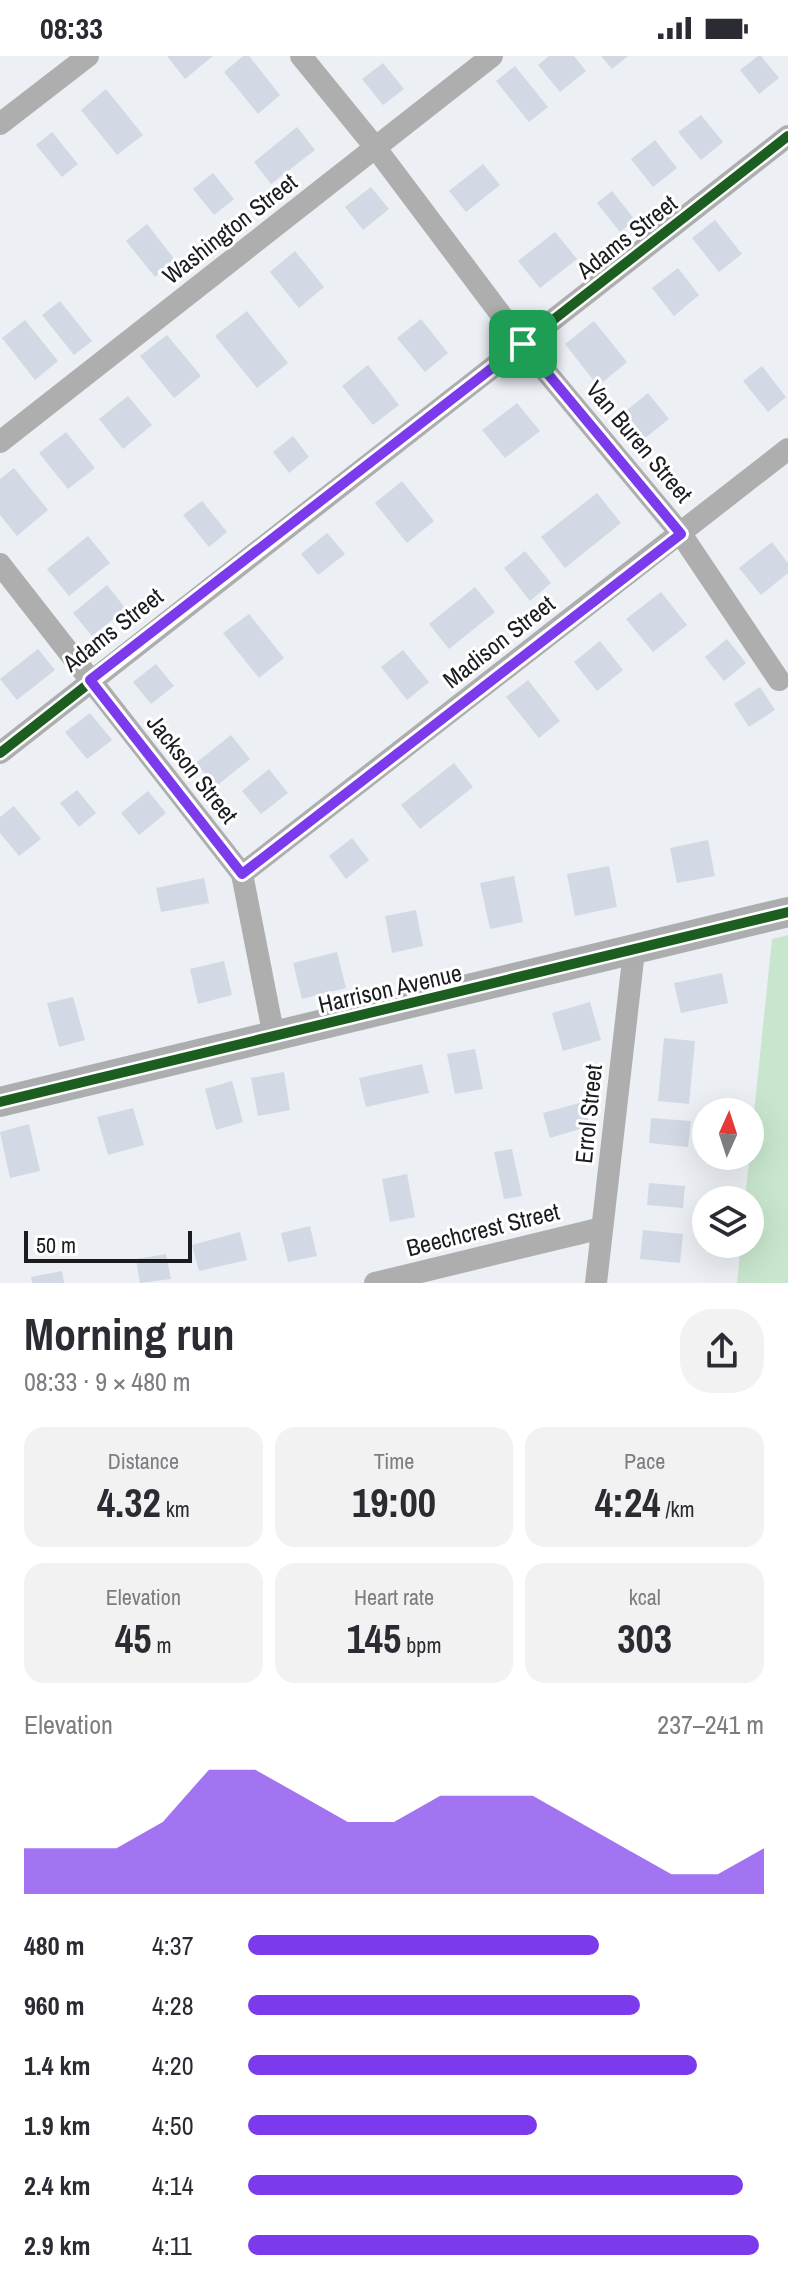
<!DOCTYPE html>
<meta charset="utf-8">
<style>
body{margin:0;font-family:"Archivo Narrow",sans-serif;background:#f2f2f3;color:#2b2b33;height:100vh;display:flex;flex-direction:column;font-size:30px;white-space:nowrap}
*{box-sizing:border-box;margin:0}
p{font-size:26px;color:#7c7c81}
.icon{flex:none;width:44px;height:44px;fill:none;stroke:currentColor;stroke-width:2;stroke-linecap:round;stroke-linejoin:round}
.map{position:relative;height:1227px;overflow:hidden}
.details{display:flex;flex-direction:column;background:#fff;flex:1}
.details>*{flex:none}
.needle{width:52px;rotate:3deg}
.fabs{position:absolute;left:692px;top:1042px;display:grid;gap:16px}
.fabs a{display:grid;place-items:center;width:72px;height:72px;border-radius:50%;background:#fff;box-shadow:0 8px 32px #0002;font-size:40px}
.scale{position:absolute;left:24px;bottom:20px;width:168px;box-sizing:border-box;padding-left:8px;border:4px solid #1a1c1f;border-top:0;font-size:22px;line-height:28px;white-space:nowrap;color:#1a1c1f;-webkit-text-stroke:6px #fff;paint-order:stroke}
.pin{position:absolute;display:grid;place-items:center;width:68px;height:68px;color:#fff;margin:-34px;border-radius:16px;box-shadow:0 4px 12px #0006}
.round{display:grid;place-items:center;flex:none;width:84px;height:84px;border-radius:32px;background:#f2f2f3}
.head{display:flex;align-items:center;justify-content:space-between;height:136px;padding:0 24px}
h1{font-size:44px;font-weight:700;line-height:60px}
.stats{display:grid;grid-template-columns:repeat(3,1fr);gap:12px;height:136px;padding:8px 24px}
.stats div{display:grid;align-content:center;border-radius:20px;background:#f2f2f3;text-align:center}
.stats b{font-size:40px;font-weight:700}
.stats small{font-size:22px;font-weight:400}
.stats p{font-size:22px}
.chart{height:224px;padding:16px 24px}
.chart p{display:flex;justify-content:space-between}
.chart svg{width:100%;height:144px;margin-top:8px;fill:#7c3aed;opacity:.7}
ul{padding:0 24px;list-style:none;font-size:26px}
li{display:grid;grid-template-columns:128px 96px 1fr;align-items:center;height:60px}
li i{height:20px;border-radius:10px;background:#7c3aed}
.status{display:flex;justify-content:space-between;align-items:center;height:56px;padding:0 40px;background:#fff;direction:ltr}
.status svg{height:22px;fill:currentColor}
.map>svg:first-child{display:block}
</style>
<div class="status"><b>08:33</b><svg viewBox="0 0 49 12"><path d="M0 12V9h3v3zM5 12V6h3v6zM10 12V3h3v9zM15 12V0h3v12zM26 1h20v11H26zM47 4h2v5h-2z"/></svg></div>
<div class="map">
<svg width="788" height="1227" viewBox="0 0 788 1227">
<rect width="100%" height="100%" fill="#eceff4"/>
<path fill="#c8e6ce" d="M788,879V1227H737L741,1188H750V1144H745L772,883Z"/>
<g fill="#d2d9e5">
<path d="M167,0H213L185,23Z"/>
<path d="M243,0H249L280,39L258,58L224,16Z"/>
<path d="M549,0H574L586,15L560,36L538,9Z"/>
<path d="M601,0H628L612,13Z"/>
<path d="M758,0H761L779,22L759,38L740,14Z"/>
<path d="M383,7L404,33L383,49L362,23Z"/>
<path d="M515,10L548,51L529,66L496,25Z"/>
<path d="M106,33L143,79L117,99L81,54Z"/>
<path d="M701,59L723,86L701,104L678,76Z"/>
<path d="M297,71L315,94L271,128L254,106Z"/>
<path d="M52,76L78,108L62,121L36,89Z"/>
<path d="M655,84L677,112L653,131L631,103Z"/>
<path d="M483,108L500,129L466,156L449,135Z"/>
<path d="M213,117L234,143L214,159L193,133Z"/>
<path d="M371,131L389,153L363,174L345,151Z"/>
<path d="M612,135L635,164L620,176L597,147Z"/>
<path d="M715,164L742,198L719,216L692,182Z"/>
<path d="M147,168L175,204L155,221L126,185Z"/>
<path d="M555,176L577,203L540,232L518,205Z"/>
<path d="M295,195L324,231L299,252L270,216Z"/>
<path d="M678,212L699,239L674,260L652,232Z"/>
<path d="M60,245L92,285L74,299L42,259Z"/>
<path d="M247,255L288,307L257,332L215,280Z"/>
<path d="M421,263L448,297L425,316L397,282Z"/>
<path d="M25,264L58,305L35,324L2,282Z"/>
<path d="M594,265L627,306L598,330L565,288Z"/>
<path d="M167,279L201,320L174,342L140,300Z"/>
<path d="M368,309L399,349L373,369L342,330Z"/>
<path d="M762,310L786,341L768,356L743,325Z"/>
<path d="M648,337L669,363L645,382L625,356Z"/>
<path d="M128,340L152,369L123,393L99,363Z"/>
<path d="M517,347L540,375L505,402L482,374Z"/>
<path d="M66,376L95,412L68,433L39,397Z"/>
<path d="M293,380L309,401L289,417L273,396Z"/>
<path d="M14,412L48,454L17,480L0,459V423Z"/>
<path d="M402,425L434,465L407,487L375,447Z"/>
<path d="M597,437L621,467L565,512L541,481Z"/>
<path d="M202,445L227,476L209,491L183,459Z"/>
<path d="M327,477L345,498L318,519L301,498Z"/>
<path d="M88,480L110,507L69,540L47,513Z"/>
<path d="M772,486L788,507V517L761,539L739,512Z"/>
<path d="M525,495L551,527L530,545L504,512Z"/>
<path d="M107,529L126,553L92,580L73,557Z"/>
<path d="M475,531L495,556L449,593L429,568Z"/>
<path d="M661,536L687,569L653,596L626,563Z"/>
<path d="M249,558L284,602L259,622L223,577Z"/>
<path d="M727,583L746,607L724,625L705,601Z"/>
<path d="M600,585L623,614L597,635L574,606Z"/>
<path d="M38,593L55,614L17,644L0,623Z"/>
<path d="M403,594L429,626L407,644L381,611Z"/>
<path d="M156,608L174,630L151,648L133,626Z"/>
<path d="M528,624L560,665L539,682L506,641Z"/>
<path d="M760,631L775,654L749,671L734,648Z"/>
<path d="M90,657L112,684L87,703L65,676Z"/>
<path d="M231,679L250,703L215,731L196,707Z"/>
<path d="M454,707L473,731L420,773L401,749Z"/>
<path d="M269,713L288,737L261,758L242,735Z"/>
<path d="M77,734L96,757L79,771L60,747Z"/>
<path d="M148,735L166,757L139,779L121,757Z"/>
<path d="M14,750L41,783L19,800L0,777V761Z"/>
<path d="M352,782L369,804L346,823L329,800Z"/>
<path d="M708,784L715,820L677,827L670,792Z"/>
<path d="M609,810L617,851L575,860L567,818Z"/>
<path d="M514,820L523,866L490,873L480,827Z"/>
<path d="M204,822L209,847L161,856L156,832Z"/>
<path d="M416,854L423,890L392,897L385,860Z"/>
<path d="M337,896L346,932L302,943L293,907Z"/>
<path d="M224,905L232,939L198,948L190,913Z"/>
<path d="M722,917L728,947L681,957L674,927Z"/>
<path d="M73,941L85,984L59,991L47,947Z"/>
<path d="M590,946L601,984L563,995L552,957Z"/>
<path d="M664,982L695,985L689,1048L658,1045Z"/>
<path d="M475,993L483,1033L455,1038L447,998Z"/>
<path d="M422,1008L429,1037L366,1051L359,1022Z"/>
<path d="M284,1016L290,1054L258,1060L251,1022Z"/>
<path d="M232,1025L243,1066L216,1074L205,1033Z"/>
<path d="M583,1046L590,1070L550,1082L543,1057Z"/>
<path d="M133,1052L144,1089L108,1099L97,1061Z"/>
<path d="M651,1062L691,1065L688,1091L649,1087Z"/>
<path d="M29,1068L40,1115L10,1122L0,1076Z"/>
<path d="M512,1093L522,1140L504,1143L494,1096Z"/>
<path d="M407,1118L415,1161L390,1166L382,1123Z"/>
<path d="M649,1127L685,1130L683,1152L647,1149Z"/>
<path d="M310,1170L317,1200L288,1206L281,1177Z"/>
<path d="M643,1174L683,1178L680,1207L640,1203Z"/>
<path d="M240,1176L247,1204L199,1215L192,1189Z"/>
<path d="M166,1198L171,1223L140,1227L136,1203Z"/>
<path d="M62,1215L64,1227H32L31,1221Z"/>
</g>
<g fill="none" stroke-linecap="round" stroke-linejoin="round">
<g stroke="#aeaeae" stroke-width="22">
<path d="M301,0L375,91L523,288L681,478L779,624"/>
<path d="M0,68L88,0"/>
<path d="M0,386L492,0"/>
<path d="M0,508L242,818L274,981"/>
<path d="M0,697L788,80"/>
<path d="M242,818L788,393"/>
<path d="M375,1227L602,1172"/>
<path d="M596,1227L634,895"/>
</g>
<path stroke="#acadae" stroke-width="30" d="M0,1046L788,856"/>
<g stroke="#fff" stroke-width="15">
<g id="cycleway">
<path d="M0,697L788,80"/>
<path d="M0,1046L788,856"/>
</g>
</g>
<use href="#cycleway" stroke="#1b5e20" stroke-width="10"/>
</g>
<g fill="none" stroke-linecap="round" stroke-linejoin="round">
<g stroke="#fff" stroke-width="16">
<path id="route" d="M523,288L681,478L242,818L90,624Z"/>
</g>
<use href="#route" stroke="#7c3aed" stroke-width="10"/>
</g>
<g text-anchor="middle" stroke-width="6" stroke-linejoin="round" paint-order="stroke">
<g font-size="24" fill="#1a1c1f" stroke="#fff">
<text transform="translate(230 173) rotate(-38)" y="8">Washington Street</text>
<text transform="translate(627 181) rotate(-38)" y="8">Adams Street</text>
<text transform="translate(639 386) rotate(50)" y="8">Van Buren Street</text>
<text transform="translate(113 574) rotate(-38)" y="8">Adams Street</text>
<text transform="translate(499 586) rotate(-38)" y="8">Madison Street</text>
<text transform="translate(192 713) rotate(52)" y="8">Jackson Street</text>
<text transform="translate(390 933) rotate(-13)" y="8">Harrison Avenue</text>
<text transform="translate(589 1058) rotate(-84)" y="8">Errol Street</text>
<text transform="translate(483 1174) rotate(-14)" y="8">Beechcrest Street</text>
</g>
</g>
</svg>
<div class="fabs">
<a><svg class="needle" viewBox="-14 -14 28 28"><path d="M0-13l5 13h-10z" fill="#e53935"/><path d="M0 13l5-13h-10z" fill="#7c7c81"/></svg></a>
<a><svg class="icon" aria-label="layers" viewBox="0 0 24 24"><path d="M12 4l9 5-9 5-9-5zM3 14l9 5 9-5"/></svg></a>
</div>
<div class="scale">50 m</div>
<div class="pin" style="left:523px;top:288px;background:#1e9e55"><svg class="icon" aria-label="arrive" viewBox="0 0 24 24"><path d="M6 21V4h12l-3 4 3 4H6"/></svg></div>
</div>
<section class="details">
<div class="head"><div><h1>Morning run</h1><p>08:33 · 9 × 480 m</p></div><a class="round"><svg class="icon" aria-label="share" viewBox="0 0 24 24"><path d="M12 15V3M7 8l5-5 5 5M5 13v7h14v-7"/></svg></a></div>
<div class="stats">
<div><p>Distance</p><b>4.32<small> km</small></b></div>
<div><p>Time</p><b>19:00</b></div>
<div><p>Pace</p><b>4:24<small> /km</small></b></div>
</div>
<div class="stats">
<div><p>Elevation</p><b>45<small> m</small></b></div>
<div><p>Heart rate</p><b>145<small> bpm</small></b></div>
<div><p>kcal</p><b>303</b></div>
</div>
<div class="chart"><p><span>Elevation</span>237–241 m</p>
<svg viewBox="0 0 160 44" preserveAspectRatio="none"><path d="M0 44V30L10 30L20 30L30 22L40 6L50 6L60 14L70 22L80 22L90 14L100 14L110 14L120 22L130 30L140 38L150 38L160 30V44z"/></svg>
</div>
<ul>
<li><b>480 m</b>4:37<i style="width:68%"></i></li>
<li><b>960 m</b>4:28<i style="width:76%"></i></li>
<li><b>1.4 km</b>4:20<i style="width:87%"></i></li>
<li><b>1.9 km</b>4:50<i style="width:56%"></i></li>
<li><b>2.4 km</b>4:14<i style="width:96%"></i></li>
<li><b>2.9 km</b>4:11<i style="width:99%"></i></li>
</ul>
</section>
